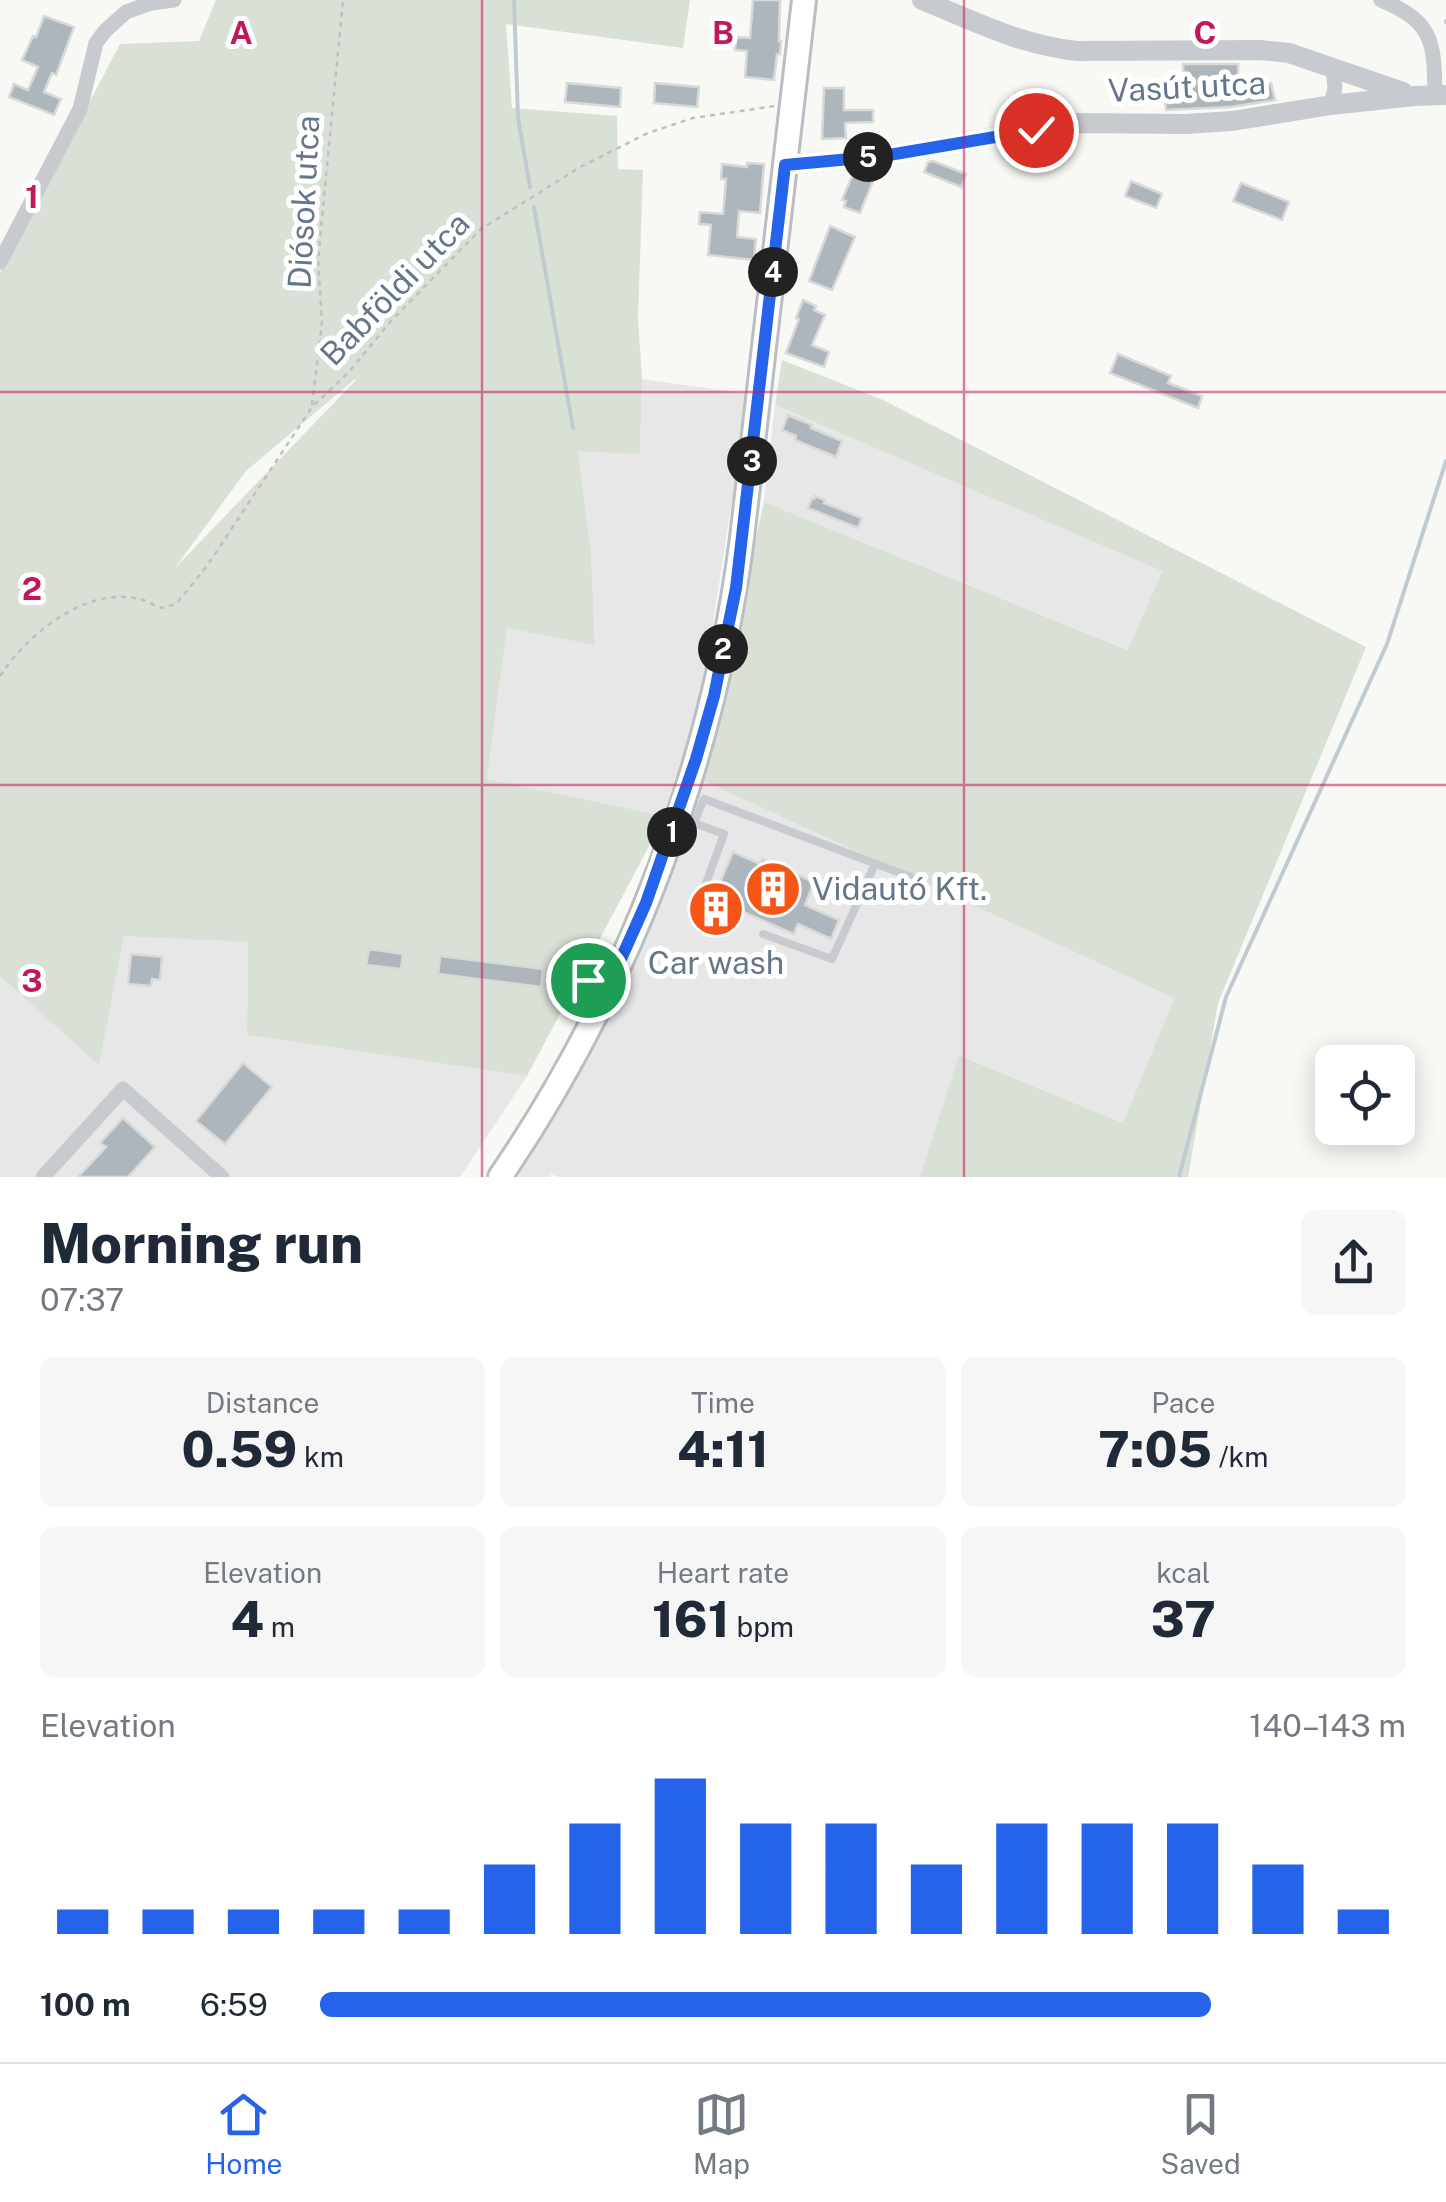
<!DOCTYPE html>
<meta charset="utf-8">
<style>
body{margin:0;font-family:"Public Sans",sans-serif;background:#f6f6f7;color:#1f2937;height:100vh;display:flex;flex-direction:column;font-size:38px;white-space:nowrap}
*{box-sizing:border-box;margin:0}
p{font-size:32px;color:#747a83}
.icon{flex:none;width:55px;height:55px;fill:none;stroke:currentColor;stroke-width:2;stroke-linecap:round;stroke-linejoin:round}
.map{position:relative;height:1177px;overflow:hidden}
.side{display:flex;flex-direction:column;background:#fff;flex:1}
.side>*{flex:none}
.tools{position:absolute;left:1315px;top:1045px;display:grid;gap:20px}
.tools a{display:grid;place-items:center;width:100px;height:100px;border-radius:15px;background:#fff;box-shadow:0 5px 25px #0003;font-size:50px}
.pin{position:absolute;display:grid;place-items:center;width:85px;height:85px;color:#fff;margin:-42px;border:5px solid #fff;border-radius:50%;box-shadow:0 2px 10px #0007}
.km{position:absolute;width:50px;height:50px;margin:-25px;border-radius:50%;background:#222;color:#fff;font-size:28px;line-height:50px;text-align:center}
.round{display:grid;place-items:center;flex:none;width:105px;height:105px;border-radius:15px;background:#f6f6f7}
.headline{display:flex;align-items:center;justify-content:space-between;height:170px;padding:0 40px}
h1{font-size:55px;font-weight:800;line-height:75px}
.stats{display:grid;grid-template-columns:repeat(3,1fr);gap:15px;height:170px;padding:10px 40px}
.stats div{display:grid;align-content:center;border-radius:15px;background:#f6f6f7;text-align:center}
.stats b{font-size:50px;font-weight:800}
.stats small{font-size:28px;font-weight:400}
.stats p{font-size:28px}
.chart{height:280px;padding:20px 40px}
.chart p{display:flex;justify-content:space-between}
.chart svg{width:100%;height:180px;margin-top:10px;stroke:#2563eb;stroke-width:6}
ul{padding:0 40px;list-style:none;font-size:32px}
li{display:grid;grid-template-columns:160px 120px 1fr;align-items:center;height:75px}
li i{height:25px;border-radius:12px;background:#2563eb}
.dock{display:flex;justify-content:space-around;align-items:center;height:140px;border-top:2px solid #e0e1e3;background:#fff;font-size:28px;color:#747a83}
.dock a{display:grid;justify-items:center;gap:5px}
.dock .on{color:#2563eb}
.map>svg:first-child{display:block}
</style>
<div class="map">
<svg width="1446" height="1177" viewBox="0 0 1446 1177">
<rect width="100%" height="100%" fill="#f8f8f5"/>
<g fill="#e6e7e6">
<path d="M642,379L748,394L701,703L665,816L487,779L507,627L595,644L591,551L578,450L640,453Z"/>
<path d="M775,405L1162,570L1129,650L764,502Z"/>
<path d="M702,780L1174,998L1123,1123L960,1055L920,1177H558L551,1174L550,1177H509L537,1141L621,980L670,869Z"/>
<path d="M124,935L248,942L247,1035L527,1076L460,1177H0V976L99,1064Z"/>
</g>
<g fill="#d9e0d5" fill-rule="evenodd">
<path d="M216,0H690L683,48L506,24L512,108L617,116L618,169L643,170L638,318L642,379L640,454L578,451L591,551L595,645L507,628L487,779L665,816L527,1076L247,1035L248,942L124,936L99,1065L0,976V272L120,44L199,41ZM355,379L356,380L174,569L246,471Z"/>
<path d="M782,360L883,400L1366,647L1218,1003L1188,1177H920L959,1055L1123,1123L1174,998L702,780L764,502L1128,650L1162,571L775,405Z"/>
</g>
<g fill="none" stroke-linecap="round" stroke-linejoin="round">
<g stroke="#c0cbd1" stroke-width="4">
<path d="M514,0L518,118L530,187"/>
<path d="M1446,21V22"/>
<path d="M534,207L573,428"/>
<path d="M1179,1177L1226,997L1387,644L1446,461"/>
</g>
</g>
<g fill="#aeb6bd" stroke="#d9dad7" stroke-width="2.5">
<path d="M753,0H780L779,41H781L780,54H777L774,80L745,77L747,51L735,50L736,37L750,38Z"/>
<path d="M44,16L74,27L56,75L52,73L44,92L61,99L54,115L9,97L14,84L28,90L38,67L22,60L33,36L36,37Z"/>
<path d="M1183,64H1238L1239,92L1271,83L1275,100L1230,107L1166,110L1164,91H1184Z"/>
<path d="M567,83L621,88L620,107L565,102Z"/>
<path d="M655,83L699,87L697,107L654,103Z"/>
<path d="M824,88H844V110H873V122L845,123L846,138L822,139Z"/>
<path d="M933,161L966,174L961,187L924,172L928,162Z"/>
<path d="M747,163L764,164L760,213L739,211L737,237L756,239L754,260L708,255L711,225L699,224L700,212L723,214L726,179H721L722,164L747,167Z"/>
<path d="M853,174L873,181L860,213L844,207L846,201L842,200Z"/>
<path d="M1131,181L1162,194L1156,208L1125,196Z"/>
<path d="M1241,183L1289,202L1282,220L1233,201Z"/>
<path d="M830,226L855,237L832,290L809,281Z"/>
<path d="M803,300L816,306L814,310L825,315L812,345L829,352L824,367L786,353L799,319L796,318Z"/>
<path d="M1118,354L1171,376L1168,383L1202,396L1198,408L1110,373Z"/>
<path d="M788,415L812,425L811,428L842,441L836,457L795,440L796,436L782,430Z"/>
<path d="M815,496L825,500L824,503L862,518L858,528L808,508L812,498L814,499Z"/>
<path d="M733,852L760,864L762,859L814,882L805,905L839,920L831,939L798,924L794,934L725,904L717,920L706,915Z"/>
<path d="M369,949L403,954L401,969L366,965Z"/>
<path d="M131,954L162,957L160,980L152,979L151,986L128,984Z"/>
<path d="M440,956L543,969L541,987L438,974Z"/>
<path d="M243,1063L272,1087L225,1144L196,1121Z"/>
<path d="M123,1118L155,1147L128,1177H78L106,1147L100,1143Z"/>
</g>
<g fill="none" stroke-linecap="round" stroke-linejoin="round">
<g stroke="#b9bec3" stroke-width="28">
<path id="secondary" d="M500,1177C629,988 713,765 742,538L804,0"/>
</g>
<g stroke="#bec1c3" stroke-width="2.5" stroke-dasharray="5 5" stroke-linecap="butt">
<path d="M312,405L322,322L318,260L343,0"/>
<path d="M0,676C28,634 85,586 140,599C147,601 155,606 162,608L176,604L207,566L312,407L348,373L391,321L481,229L582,166L648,133L693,118L775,106"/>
</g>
<g stroke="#c7cbcf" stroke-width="8">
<path d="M691,822L724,834L694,916"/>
<path d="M694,823L704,799L916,879"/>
<path d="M763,934L832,959L875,864"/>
<path d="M569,1001L582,978L605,987"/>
</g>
<g stroke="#c7cbcf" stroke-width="15">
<path d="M1381,0C1434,22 1434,42 1435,95"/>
<path d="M1331,105L1335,88L1333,69"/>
<path d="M0,262L80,109L96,43L105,31L126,12L151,3L174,0"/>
<path d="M43,1177L123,1089L222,1177"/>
</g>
<g stroke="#c7cbcf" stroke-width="20">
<path d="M922,0C974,21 1020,45 1077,51L1260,50L1289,53L1403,92"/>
<path d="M785,165L883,156L1075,123L1186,124L1232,121L1331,105L1414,96L1446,95"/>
</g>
<use href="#secondary" stroke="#fff" stroke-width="22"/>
</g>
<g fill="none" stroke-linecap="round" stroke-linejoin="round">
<g stroke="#fff" stroke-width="20">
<path id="route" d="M588,980L608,988L646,903L696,759L714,696L736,588L785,165L883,156L1036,130"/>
</g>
<use href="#route" stroke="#2563eb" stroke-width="12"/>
</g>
<path fill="none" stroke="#c2185b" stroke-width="2.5" stroke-opacity="0.55" d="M482,0V1177M964,0V1177M0,392H1446M0,785H1446"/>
<defs>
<g id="building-disc" transform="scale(2.875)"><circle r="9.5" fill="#f55617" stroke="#fff"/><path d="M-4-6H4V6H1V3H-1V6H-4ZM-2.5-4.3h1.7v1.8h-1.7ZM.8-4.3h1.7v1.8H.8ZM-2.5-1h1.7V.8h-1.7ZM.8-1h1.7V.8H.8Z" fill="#fff"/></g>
</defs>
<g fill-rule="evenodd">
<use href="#building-disc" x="773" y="889"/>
<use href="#building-disc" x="716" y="909"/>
</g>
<g text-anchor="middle" stroke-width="10" stroke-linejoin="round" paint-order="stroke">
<g font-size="32" fill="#647689" stroke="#fff">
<text transform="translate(1187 87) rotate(-3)" y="11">Vasút utca</text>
<text transform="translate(304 202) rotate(-87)" y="11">Diósok utca</text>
<text transform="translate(395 289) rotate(-46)" y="11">Babföldi utca</text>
</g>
<g font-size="32" fill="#647689" stroke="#fff" text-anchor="start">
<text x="812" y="900">Vidautó Kft.</text>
<text x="716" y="974" text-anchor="middle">Car wash</text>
</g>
</g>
<g font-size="32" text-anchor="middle" font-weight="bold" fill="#c2185b" stroke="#fff" stroke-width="10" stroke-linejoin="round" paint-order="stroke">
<text x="241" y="44">A</text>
<text x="723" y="44">B</text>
<text x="1205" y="44">C</text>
<text x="32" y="208">1</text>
<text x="32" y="600">2</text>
<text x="32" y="992">3</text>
</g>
</svg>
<div class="tools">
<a><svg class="icon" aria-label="locate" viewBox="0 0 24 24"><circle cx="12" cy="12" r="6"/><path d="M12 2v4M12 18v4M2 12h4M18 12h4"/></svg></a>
</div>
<div class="pin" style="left:588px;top:980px;background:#1e9e55"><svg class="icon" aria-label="arrive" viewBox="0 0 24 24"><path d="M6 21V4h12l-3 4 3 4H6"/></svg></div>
<div class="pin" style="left:1036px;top:130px;background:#d93025"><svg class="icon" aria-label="check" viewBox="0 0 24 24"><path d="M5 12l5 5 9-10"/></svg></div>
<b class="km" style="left:672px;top:832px">1</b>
<b class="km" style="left:723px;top:649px">2</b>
<b class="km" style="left:752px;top:461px">3</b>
<b class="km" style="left:773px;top:272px">4</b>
<b class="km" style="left:868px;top:157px">5</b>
</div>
<section class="side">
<div class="headline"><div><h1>Morning run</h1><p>07:37</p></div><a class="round"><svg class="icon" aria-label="share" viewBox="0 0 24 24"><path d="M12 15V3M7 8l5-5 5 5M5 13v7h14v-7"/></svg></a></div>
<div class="stats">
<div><p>Distance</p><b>0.59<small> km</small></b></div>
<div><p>Time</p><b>4:11</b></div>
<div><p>Pace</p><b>7:05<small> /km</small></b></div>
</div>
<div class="stats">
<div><p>Elevation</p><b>4<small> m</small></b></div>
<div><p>Heart rate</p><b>161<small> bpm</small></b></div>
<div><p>kcal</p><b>37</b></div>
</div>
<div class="chart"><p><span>Elevation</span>140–143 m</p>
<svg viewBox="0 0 160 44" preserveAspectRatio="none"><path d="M5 44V38M15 44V38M25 44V38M35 44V38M45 44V38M55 44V27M65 44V17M75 44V6M85 44V17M95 44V17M105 44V27M115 44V17M125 44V17M135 44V17M145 44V27M155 44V38"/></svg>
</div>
<ul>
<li><b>100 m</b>6:59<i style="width:82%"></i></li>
</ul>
</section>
<nav class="dock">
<a class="on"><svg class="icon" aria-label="home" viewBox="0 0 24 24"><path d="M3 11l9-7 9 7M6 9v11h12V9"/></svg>Home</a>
<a><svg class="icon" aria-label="map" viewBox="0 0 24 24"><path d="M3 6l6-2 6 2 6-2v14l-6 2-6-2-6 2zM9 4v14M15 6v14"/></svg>Map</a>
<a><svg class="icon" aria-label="saved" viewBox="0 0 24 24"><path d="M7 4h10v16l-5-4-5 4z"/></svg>Saved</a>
</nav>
